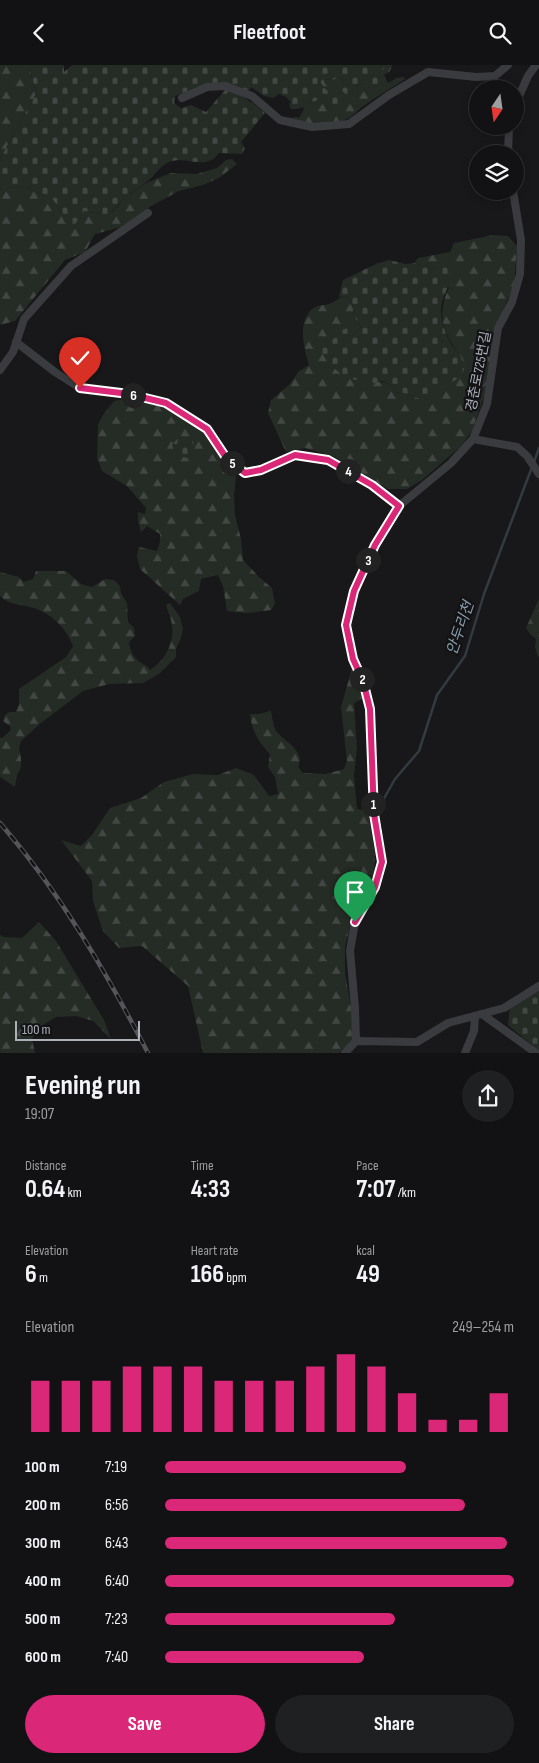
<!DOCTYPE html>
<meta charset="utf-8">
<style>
body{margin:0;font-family:"Sofia Sans Condensed","Noto Sans KR",sans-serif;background:#1f2022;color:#f1f3f6;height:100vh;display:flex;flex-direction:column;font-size:19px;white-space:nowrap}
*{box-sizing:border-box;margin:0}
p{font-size:16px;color:#9c9ea0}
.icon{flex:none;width:28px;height:28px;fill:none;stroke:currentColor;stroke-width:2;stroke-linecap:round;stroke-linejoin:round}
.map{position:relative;height:988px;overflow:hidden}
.details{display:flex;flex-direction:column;background:#121214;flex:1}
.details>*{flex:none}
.needle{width:32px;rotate:193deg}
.tools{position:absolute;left:469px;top:15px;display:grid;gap:10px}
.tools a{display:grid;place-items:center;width:55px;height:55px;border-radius:50%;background:#121214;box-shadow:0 2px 8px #0003,0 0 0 1px #313234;font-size:25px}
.scale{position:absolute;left:15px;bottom:12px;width:125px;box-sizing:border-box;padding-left:5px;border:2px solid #acb0b8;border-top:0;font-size:14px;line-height:18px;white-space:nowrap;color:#acb0b8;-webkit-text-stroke:4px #131315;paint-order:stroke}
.pin{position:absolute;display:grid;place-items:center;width:42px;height:42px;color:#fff;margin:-51px -21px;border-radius:50% 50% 50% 0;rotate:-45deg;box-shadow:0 0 5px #0007}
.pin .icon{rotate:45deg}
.km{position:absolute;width:25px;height:25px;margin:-12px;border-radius:50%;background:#222;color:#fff;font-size:14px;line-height:25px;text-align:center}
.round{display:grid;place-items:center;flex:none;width:52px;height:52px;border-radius:26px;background:#1f2022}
.summary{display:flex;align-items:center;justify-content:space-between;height:85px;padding:0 25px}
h1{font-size:28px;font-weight:700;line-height:38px}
.metrics{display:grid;grid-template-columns:repeat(3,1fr);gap:8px;height:85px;padding:5px 25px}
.metrics div{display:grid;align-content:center}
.metrics b{font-size:25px;font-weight:700}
.metrics small{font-size:14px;font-weight:400}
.metrics p{font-size:14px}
.chart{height:140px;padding:10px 25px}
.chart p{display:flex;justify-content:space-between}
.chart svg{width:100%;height:90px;margin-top:5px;stroke:#db2777;stroke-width:6}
.action{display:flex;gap:10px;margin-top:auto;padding:10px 25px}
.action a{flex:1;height:58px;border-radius:30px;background:#db2777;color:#fff;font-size:20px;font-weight:700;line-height:58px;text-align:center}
.action a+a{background:#1f2022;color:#f1f3f6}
ul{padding:0 25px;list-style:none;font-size:16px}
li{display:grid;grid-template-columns:80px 60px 1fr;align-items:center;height:38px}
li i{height:12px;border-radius:6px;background:#db2777}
header{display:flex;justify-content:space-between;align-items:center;height:65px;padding:0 25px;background:#121214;font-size:22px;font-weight:700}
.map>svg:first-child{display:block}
</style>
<header><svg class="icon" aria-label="back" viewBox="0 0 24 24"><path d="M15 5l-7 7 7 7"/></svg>Fleetfoot<svg class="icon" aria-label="search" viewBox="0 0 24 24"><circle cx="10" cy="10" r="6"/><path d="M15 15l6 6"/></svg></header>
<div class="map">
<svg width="539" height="988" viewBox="0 0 539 988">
<defs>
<pattern id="forest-firs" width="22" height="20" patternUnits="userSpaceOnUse" patternTransform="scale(1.25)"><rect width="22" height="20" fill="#252b25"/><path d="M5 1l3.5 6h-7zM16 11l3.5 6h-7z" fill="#424743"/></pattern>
<pattern id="cemetery-stones" width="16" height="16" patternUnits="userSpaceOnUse" patternTransform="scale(1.25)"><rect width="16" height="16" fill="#252b25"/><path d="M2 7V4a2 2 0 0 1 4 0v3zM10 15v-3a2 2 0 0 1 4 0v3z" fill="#424743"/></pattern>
</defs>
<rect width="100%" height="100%" fill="#18181a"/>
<g fill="url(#forest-firs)">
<path d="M0,0H32L30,4L36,29L0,94Z"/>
<path d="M383,0H392L390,6L384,10L388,18L397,13L404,12L405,14C391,23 376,32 362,42C357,46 353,51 347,54C333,60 300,60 286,53L300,52L306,39L318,35L332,44L335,25L326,26L320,17L322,14L333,15L339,12L344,15L341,25L359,29L356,21L363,19L385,3Z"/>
<path d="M232,94L237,99L219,113L203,120L179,126L151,141L125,161L95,169L85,187L65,195L15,256L0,260V123L26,122L53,135L73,161L84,146L100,149L112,147L127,131L146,118L171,108L197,109L217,103L226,95Z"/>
<path d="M493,170L508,171L517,181L514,220L495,264L484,331L472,366L461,381L422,415L407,424H388L335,392L305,383L286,387L268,348L271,335L290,319L299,306L309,300C304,283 297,258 312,244C318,239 325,241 331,238C338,235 340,232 348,231L353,241L354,251L361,262L356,267L362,313C373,318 381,315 392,320L394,327L404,328L421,334L434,326L461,292C443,268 436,250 449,223L437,203L432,204L414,198L418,193L450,187L454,178Z"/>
<path d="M126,333L150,337L171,345L188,357L203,364L214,377L221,393L234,405L236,412L234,430L235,450L241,474L243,495L259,512L272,523L275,539L271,545L247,548L227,546L223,521L218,510L201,514L199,526L183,534L180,540L140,504L137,491L139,482L157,486L160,477V469L147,461L141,467L138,456V447L145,449L146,443L127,421L102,406L97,393L98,359L105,347L114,336Z"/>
<path d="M36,506H66L81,519L92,522L105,514L114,515L120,521L121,528L127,538L128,557L134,563L135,571L129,577C130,585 133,592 140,597C144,600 147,600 150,605C167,594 176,575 171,555C170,550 167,545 166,540L170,538L180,552L183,564L180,575L176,584V592L159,609L143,618L109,619L83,626L41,658L21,676L19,683L21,693V703L17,710L15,722L0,712V673H2L10,666L11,662L3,656L5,650L9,647H16L19,639V624L66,592L73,581C66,563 53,550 34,543C21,539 11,541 0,531V507L19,512L24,517L33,514Z"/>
<path d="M539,534V591L538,592L535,582L536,574L530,569L526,563Z"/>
<path d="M352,603L356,609L362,634L354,638L357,683L354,710L357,744L368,746L375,788L374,807L351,856L345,882V907L354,960L352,977L339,988H203L188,921L142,881L119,883L103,866L93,836L92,816L61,775L81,781L92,770L110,743L141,733L164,717L193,709L218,710L236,703L254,710L269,731L278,729L275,712L268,702L270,689C258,677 252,666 250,649H259L271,646C272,652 273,660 276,666C285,677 306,686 298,702L303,708L326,709L344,704L347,696L341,642Z"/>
<path d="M39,857L56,876L104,955L111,974L93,956L76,951L56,952L38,963L32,974L35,988H0V870L4,872L22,873Z"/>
</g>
<g fill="url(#cemetery-stones)">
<path d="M32,0H64V7L72,0H383L385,3L379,8L383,22L373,26L363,19L356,21L359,29L354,32L348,31L341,25L344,15L339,12L333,15L322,14L320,17L326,25H335L343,34L342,40L332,44L318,35L306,39L305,42L296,44H291L289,39L291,37L286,32L279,29L273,33L264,31L251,22L249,26L215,18L198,22L175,31L174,38L181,43L191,40L206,47L226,24C241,30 253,37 265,48L241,77L245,83L242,89L219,88C205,107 186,90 169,97C160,101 156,109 149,115C142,121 134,125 127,131C119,138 113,146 105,152L100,149L84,146L73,162L53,135L26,122L0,123V94L36,29L30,3Z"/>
<path d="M389,195L406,199L414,198L432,204L437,203L443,197L449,202C453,223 441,229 441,246C441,257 446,270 451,279C456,287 468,297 463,307C457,318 432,328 421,334L404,328L394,327L392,320L382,316L373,318L362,313L355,315L342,310L328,298L322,287V280L335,273L338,266L348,263L356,267L361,262L354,251L353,241L348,231L339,232L343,215L376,199Z"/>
<path d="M186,372L193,376C195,383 194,387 189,393C179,392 175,390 172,380L177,374Z"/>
<path d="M539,926V986L508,960L510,942Z"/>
</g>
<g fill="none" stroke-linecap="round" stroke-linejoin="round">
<g stroke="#333b41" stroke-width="2.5">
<path d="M534,397L539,383"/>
<path d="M382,737L395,714L419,686L437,630L465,591L484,529L532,402"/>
</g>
<g stroke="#3a3b3e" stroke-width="8">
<path d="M182,33L207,22L225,21L252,31L280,55L312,62L349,59L389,30L428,7L476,12L495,11L508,0"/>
<path d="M515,40L528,11L536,0"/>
<path d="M508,89L509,61"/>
<path d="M16,277L55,307L80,323L129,329L166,338L207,364L227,394L245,408L261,405L295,390L328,395L372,420L399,441"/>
<path d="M0,305L13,287L24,254L71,201L148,148"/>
<path d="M473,374L517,382L527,391L539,409"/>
<path d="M482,949L536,988"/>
<path d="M356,976L355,943L350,886L355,857L375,821L382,797L374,749L370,644L363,616L353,594L346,560L354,526L375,480L399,441L451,398L473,374L487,339L498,263L512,237L520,209L521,175L513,126"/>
<path d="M345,988L356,976L417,977L448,958L504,943L539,921"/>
<path d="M465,988L474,966L475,951"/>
</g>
<g stroke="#535559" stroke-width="4.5">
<path id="rail" d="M0,758C60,827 106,907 148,988"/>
</g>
<use href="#rail" stroke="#131315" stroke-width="2.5" stroke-dasharray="8" stroke-linecap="butt"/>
</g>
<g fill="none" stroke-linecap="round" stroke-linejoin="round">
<g stroke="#fff" stroke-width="10">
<path id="route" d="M80,323L129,329L166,338L207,364L227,394L245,408L261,405L295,390L328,395L372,420L399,441L375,480L354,526L346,560L353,594L363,616L370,644L374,749L382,797L375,822L355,857"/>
</g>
<use href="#route" stroke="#db2777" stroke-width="6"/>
</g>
<g text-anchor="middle" stroke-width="4.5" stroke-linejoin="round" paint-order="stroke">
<g font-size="14" fill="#acb0b8" stroke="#131315">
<text transform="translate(478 306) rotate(-79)" y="5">경춘로725번길</text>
</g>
<g font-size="15" font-style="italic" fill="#879fae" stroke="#131315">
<text transform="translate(460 563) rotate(-71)" y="5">안두리천</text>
</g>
</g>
</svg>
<div class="tools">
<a><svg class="needle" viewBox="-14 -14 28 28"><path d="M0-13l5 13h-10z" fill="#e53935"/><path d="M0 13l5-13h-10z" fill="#9c9ea0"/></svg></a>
<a><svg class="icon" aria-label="layers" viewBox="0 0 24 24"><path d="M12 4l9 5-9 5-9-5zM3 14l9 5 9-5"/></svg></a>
</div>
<div class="scale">100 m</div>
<div class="pin" style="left:355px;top:857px;background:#1e9e55"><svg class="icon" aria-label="arrive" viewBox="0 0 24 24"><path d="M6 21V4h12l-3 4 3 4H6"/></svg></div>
<div class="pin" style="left:80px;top:323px;background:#d93025"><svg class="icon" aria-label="check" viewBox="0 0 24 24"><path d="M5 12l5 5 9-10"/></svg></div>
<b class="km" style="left:373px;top:739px">1</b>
<b class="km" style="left:362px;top:614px">2</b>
<b class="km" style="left:368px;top:495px">3</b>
<b class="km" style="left:348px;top:406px">4</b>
<b class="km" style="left:232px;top:398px">5</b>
<b class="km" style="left:133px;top:330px">6</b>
</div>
<section class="details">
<div class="summary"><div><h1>Evening run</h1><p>19:07</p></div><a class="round"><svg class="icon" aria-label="share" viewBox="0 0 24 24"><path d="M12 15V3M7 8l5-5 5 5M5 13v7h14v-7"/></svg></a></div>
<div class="metrics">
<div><p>Distance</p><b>0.64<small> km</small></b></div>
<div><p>Time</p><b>4:33</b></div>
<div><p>Pace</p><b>7:07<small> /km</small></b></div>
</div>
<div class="metrics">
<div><p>Elevation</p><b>6<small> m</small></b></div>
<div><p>Heart rate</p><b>166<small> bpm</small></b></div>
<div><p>kcal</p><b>49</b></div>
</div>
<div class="chart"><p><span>Elevation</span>249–254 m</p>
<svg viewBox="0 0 160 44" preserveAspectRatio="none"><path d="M5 44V19M15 44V19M25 44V19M35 44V12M45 44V12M55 44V12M65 44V19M75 44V19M85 44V19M95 44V12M105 44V6M115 44V12M125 44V25M135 44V38M145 44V38M155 44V25"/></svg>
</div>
<ul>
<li><b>100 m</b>7:19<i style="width:69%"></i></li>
<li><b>200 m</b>6:56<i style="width:86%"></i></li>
<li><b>300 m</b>6:43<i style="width:98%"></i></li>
<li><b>400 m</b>6:40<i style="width:100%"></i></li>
<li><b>500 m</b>7:23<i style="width:66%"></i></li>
<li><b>600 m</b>7:40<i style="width:57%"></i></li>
</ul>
<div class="action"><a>Save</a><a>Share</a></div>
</section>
